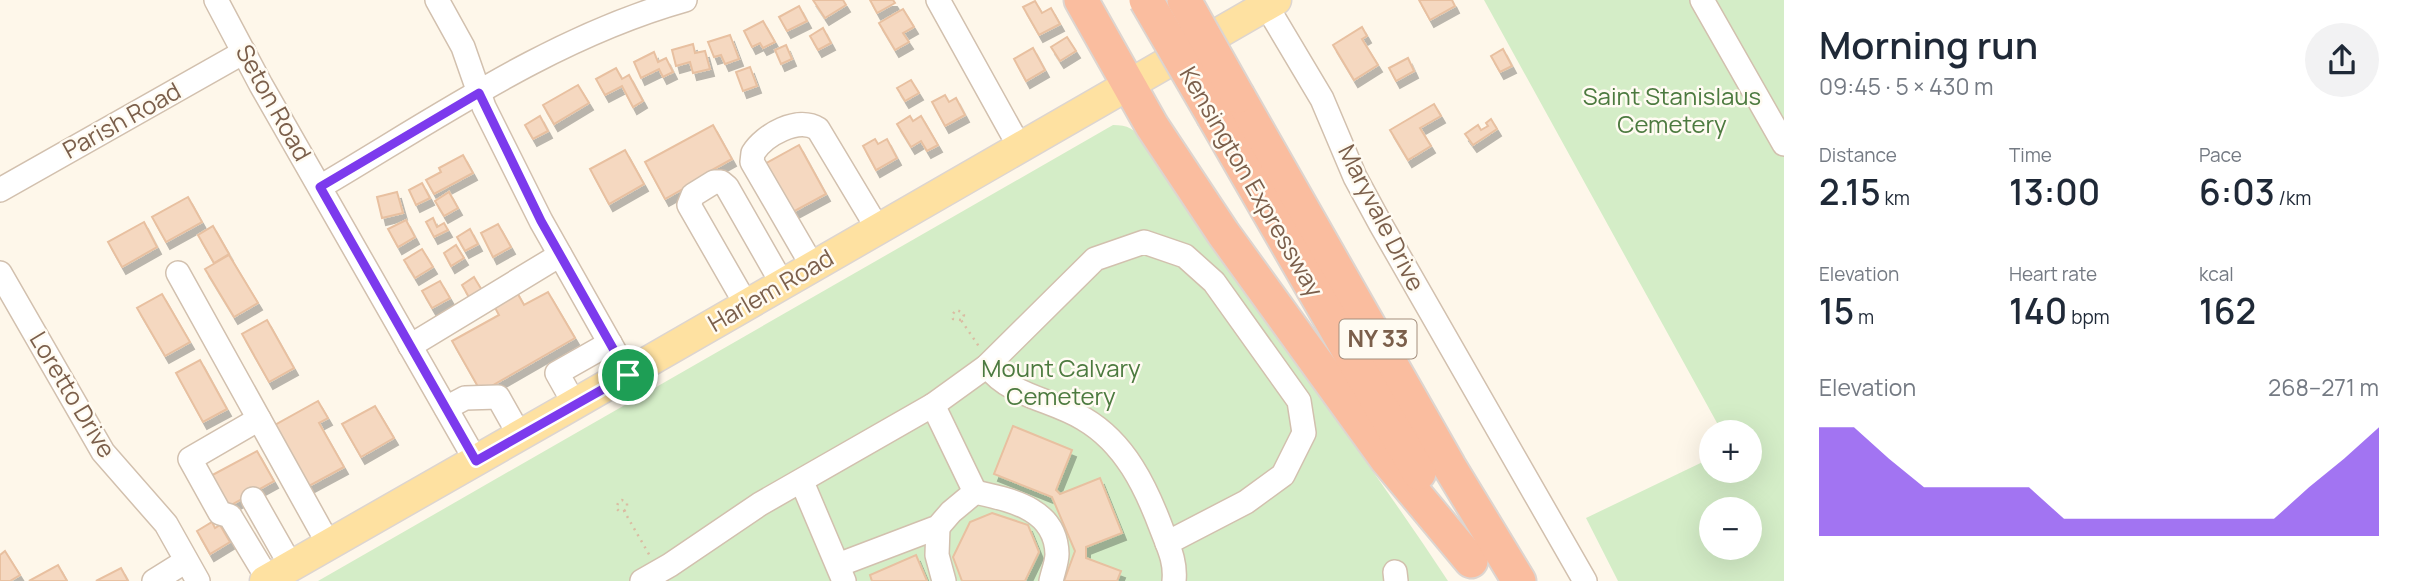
<!DOCTYPE html>
<meta charset="utf-8">
<style>
body{margin:0;font-family:Manrope,sans-serif;background:#f2f2f3;color:#1f2937;height:100vh;display:flex;flex-direction:column;font-size:26px;white-space:nowrap}
*{box-sizing:border-box;margin:0}
p{font-size:23px;color:#747a83}
.icon{flex:none;width:38px;height:38px;fill:none;stroke:currentColor;stroke-width:2;stroke-linecap:round;stroke-linejoin:round}
.map{position:relative;flex:1;overflow:hidden}
.details{display:flex;flex-direction:column;background:#fff;width:630px}
.details>*{flex:none}
.fabs{position:absolute;left:1699px;top:420px;display:grid;gap:14px}
.fabs a{display:grid;place-items:center;width:63px;height:63px;border-radius:50%;background:#fff;box-shadow:0 7px 28px #0002;font-size:35px}
.pin{position:absolute;display:grid;place-items:center;width:60px;height:60px;color:#fff;margin:-30px;border:4px solid #fff;border-radius:50%;box-shadow:0 2px 7px #0007}
.round{display:grid;place-items:center;flex:none;width:74px;height:74px;border-radius:37px;background:#f2f2f3}
.summary{display:flex;align-items:center;justify-content:space-between;height:119px;padding:0 35px}
h1{font-size:38px;font-weight:600;line-height:52px}
.stats{display:grid;grid-template-columns:repeat(3,1fr);gap:10px;height:119px;padding:7px 35px}
.stats div{display:grid;align-content:center}
.stats b{font-size:35px;font-weight:600}
.stats small{font-size:19px;font-weight:400}
.stats p{font-size:19px}
.chart{height:196px;padding:14px 35px}
.chart p{display:flex;justify-content:space-between}
.chart svg{width:100%;height:126px;margin-top:7px;fill:#7c3aed;opacity:.7}
main{display:flex;flex:1;min-height:0}
.map>svg:first-child{display:block}
</style>
<main>
<div class="map">
<svg width="1784" height="581" viewBox="0 0 1784 581">
<defs>
<filter id="shadow"><feDropShadow dx="4" dy="7" stdDeviation="0" flood-color="#0004"/></filter>
</defs>
<rect width="100%" height="100%" fill="#fef7ea"/>
<g fill="#d4edc7" fill-rule="evenodd">
<path d="M1484,0H1784V581H1618L1586,518L1711,458L1712,471H1750V432H1722ZM1712,509H1750V548H1712Z"/>
<path d="M1113,125C1128,125 1134,129 1144,140C1238,292 1350,432 1448,581H318Z"/>
</g>
<g fill="#f5d8c0" stroke="#e8c0a0" stroke-width="2" filter="url(#shadow)">
<path d="M813,0H843L846,5L825,18Z"/>
<path d="M870,0H893L895,3L877,13Z"/>
<path d="M1419,0H1452L1455,6L1430,20Z"/>
<path d="M1035,1L1042,13L1051,8L1060,24L1039,35L1023,7Z"/>
<path d="M799,6L807,21L787,31L779,17Z"/>
<path d="M903,9L914,27L903,33L909,42L895,50L879,23Z"/>
<path d="M763,21L775,42L763,48L760,43L752,47L744,31Z"/>
<path d="M1362,27L1367,36L1362,39L1378,65L1354,80L1333,45Z"/>
<path d="M823,28L831,43L818,50L810,36Z"/>
<path d="M730,35L739,59L725,64L721,55L714,57L708,42Z"/>
<path d="M1067,37L1076,51L1060,61L1051,47Z"/>
<path d="M693,44L695,53L705,51L710,69L693,73L690,62L676,66L672,50Z"/>
<path d="M786,45L792,59L781,64L775,50Z"/>
<path d="M1033,48L1045,70L1026,81L1014,59Z"/>
<path d="M1503,49L1512,66L1500,72L1491,56Z"/>
<path d="M654,52L658,62L666,58L673,72L663,77L659,69L641,78L634,62Z"/>
<path d="M1408,58L1414,71L1396,81L1389,68Z"/>
<path d="M750,67L757,86L743,91L736,72Z"/>
<path d="M616,68L622,79L629,75L643,101L633,107L622,86L605,95L596,79Z"/>
<path d="M911,80L919,93L905,101L897,88Z"/>
<path d="M578,85L589,103L554,124L543,105Z"/>
<path d="M945,95L949,102L956,98L965,115L945,126L932,102Z"/>
<path d="M1434,104L1441,116L1420,128L1431,146L1408,160L1390,130Z"/>
<path d="M540,116L548,131L533,139L525,125Z"/>
<path d="M910,116L913,121L921,116L938,145L927,151L921,141L911,147L897,124Z"/>
<path d="M1491,119L1497,129L1473,145L1465,134L1478,125L1481,130L1488,126L1486,123Z"/>
<path d="M713,125L732,159L712,170L713,172L665,199L645,162Z"/>
<path d="M875,139L878,144L887,139L897,158L876,170L863,146Z"/>
<path d="M799,145L826,194L791,213L763,165Z"/>
<path d="M625,150L644,184L609,204L590,169Z"/>
<path d="M463,155L473,173L434,194L426,180L441,172L439,168Z"/>
<path d="M422,183L430,198L416,205L409,190Z"/>
<path d="M397,192L403,213L382,218L377,197Z"/>
<path d="M449,192L458,208L444,216L435,201Z"/>
<path d="M188,197L202,222L166,242L152,217Z"/>
<path d="M433,218L437,227L444,223L448,230L434,237L426,222Z"/>
<path d="M406,220L415,237L398,247L388,229Z"/>
<path d="M144,222L157,247L122,267L108,242Z"/>
<path d="M498,224L511,247L493,257L481,233Z"/>
<path d="M213,226L229,254L214,263L198,235Z"/>
<path d="M470,229L478,244L465,251L457,237Z"/>
<path d="M456,245L464,258L451,266L444,253Z"/>
<path d="M422,249L433,267L415,278L404,260Z"/>
<path d="M229,255L258,303L234,317L205,269Z"/>
<path d="M474,277L483,292L470,299L462,285Z"/>
<path d="M440,281L450,298L432,308L422,291Z"/>
<path d="M515,289L524,305L548,292L575,338L481,392L452,341L499,315L492,302Z"/>
<path d="M162,294L190,342L165,356L137,308Z"/>
<path d="M267,320L294,368L269,382L242,334Z"/>
<path d="M200,360L227,409L203,422L176,373Z"/>
<path d="M318,401L328,418L319,423L344,467L309,486L275,425Z"/>
<path d="M375,406L394,438L361,457L342,424Z"/>
<path d="M1013,426L1072,450L1056,490L1060,494L1100,478L1122,533L1086,547V558L1121,571L1117,581H1064L1075,551L1052,497L994,474Z"/>
<path d="M257,451L274,481L222,510L205,479Z"/>
<path d="M992,513L1028,525L1039,552L1025,581H962L953,557L970,522Z"/>
<path d="M212,522L215,528L220,525L230,542L210,554L197,531Z"/>
<path d="M5,551L20,575L10,581H0V555Z"/>
<path d="M916,555L927,581H872L870,575Z"/>
<path d="M58,565L67,581H29Z"/>
<path d="M121,568L128,581H96Z"/>
</g>
<g fill="none" stroke-linecap="round" stroke-linejoin="round">
<g stroke="#d2c0ae" stroke-width="26">
<g id="minor">
<path d="M216,0L261,85L476,461"/>
<path d="M437,0L463,47L484,107L541,221L628,375"/>
<path d="M938,0L1019,146"/>
<path d="M1263,0L1322,99L1355,177L1381,225L1585,581"/>
<path d="M1702,0L1784,144"/>
<path d="M320,187C437,118 553,37 685,0"/>
<path d="M0,190L244,52"/>
<path d="M813,267L752,162L753,153C764,135 798,116 818,129L878,229"/>
<path d="M0,273L103,452L166,524L198,581"/>
<path d="M178,273L329,545"/>
<path d="M747,306L689,205L693,195L714,182H721L727,187L783,285"/>
<path d="M410,346L560,255"/>
<path d="M987,366C1011,397 1052,399 1084,419C1125,443 1146,487 1162,530C1169,548 1176,562 1174,581"/>
<path d="M575,405L557,373L610,343"/>
<path d="M446,408L465,398L498,397L520,436"/>
<path d="M259,419L190,459L220,513L230,516L268,579"/>
<path d="M802,482L844,581"/>
<path d="M975,492C1010,500 1056,508 1057,554C1057,562 1053,572 1051,581"/>
<path d="M253,499L291,566"/>
<path d="M938,527L937,555L944,581"/>
<path d="M838,565L938,527L951,512L975,492L933,405"/>
<path d="M1395,572L1396,581"/>
<path d="M154,581L186,561"/>
<path d="M642,581L670,565L760,504L933,405L987,366L1095,259L1144,242L1185,256L1214,282L1299,401L1304,433L1283,475L1246,502L1167,543"/>
</g>
</g>
<g stroke="#ddd5d0" stroke-width="33">
<path id="major" d="M265,581C603,389 939,193 1276,0"/>
</g>
<g stroke="#ddd5d0" stroke-width="37">
<g id="highway">
<path d="M1081,0L1152,126L1223,233L1387,460L1471,561"/>
<path d="M1238,96L1449,466L1519,581"/>
<path d="M1214,117L1419,473"/>
</g>
</g>
<g stroke="#dabca2" stroke-width="2.5" stroke-dasharray="2 5" stroke-linecap="butt">
<path d="M961,320L953,319L952,315L956,310L962,312L964,315L961,320L980,348"/>
<path d="M624,511L627,509V503L622,500L619,501L616,508L620,512L624,511L650,556"/>
</g>
<use href="#minor" stroke="#fff" stroke-width="23"/>
<use href="#major" stroke="#fee1a1" stroke-width="30"/>
<use href="#highway" stroke="#fabd9f" stroke-width="33"/>
<g stroke="#ddd5d0" stroke-width="37" stroke-linecap="butt">
<g id="highway-bridge">
<path d="M1146,0L1214,117"/>
<path d="M1184,0L1238,96"/>
</g>
</g>
<use href="#highway-bridge" stroke="#fabd9f" stroke-width="33"/>
</g>
<g fill="none" stroke-linecap="round" stroke-linejoin="round">
<g stroke="#fff" stroke-width="14">
<path id="route" d="M479,93L541,221L628,375L476,461L320,187Z"/>
</g>
<use href="#route" stroke="#7c3aed" stroke-width="9"/>
</g>
<g text-anchor="middle" stroke-width="5" stroke-linejoin="round" paint-order="stroke">
<rect fill="#fffbf2" stroke="#a38e7d" stroke-width="2" x="1339.5" y="319.5" width="77" height="39" rx="5"/>
<g font-size="23" font-weight="bold" fill="#7b5f4b">
<text x="1378" y="347">NY 33</text>
</g>
<g font-size="24" fill="#4c7a3f" stroke="#fffbf2">
<text x="1672" y="105">Saint Stanislaus<tspan x="1672" dy="28">Cemetery</tspan></text>
<text x="1061" y="377">Mount Calvary<tspan x="1061" dy="28">Cemetery</tspan></text>
</g>
<g font-size="24" fill="#7b5f4b" stroke="#fffbf2">
<text transform="translate(273 103) rotate(61)" y="8">Seton Road</text>
<text transform="translate(122 121) rotate(-29)" y="8">Parish Road</text>
<text transform="translate(1251 182) rotate(60)" y="8">Kensington Expressway</text>
<text transform="translate(1381 218) rotate(63)" y="8">Maryvale Drive</text>
<text transform="translate(771 291) rotate(-30)" y="8">Harlem Road</text>
<text transform="translate(72 395) rotate(59)" y="8">Loretto Drive</text>
</g>
</g>
</svg>
<div class="fabs">
<a>+</a>
<a>−</a>
</div>
<div class="pin" style="left:628px;top:375px;background:#1e9e55"><svg class="icon" aria-label="arrive" viewBox="0 0 24 24"><path d="M6 21V4h12l-3 4 3 4H6"/></svg></div>
</div>
<section class="details">
<div class="summary"><div><h1>Morning run</h1><p>09:45 · 5 × 430 m</p></div><a class="round"><svg class="icon" aria-label="share" viewBox="0 0 24 24"><path d="M12 15V3M7 8l5-5 5 5M5 13v7h14v-7"/></svg></a></div>
<div class="stats">
<div><p>Distance</p><b>2.15<small> km</small></b></div>
<div><p>Time</p><b>13:00</b></div>
<div><p>Pace</p><b>6:03<small> /km</small></b></div>
</div>
<div class="stats">
<div><p>Elevation</p><b>15<small> m</small></b></div>
<div><p>Heart rate</p><b>140<small> bpm</small></b></div>
<div><p>kcal</p><b>162</b></div>
</div>
<div class="chart"><p><span>Elevation</span>268–271 m</p>
<svg viewBox="0 0 160 44" preserveAspectRatio="none"><path d="M0 44V6L10 6L20 17L30 27L40 27L50 27L60 27L70 38L80 38L90 38L100 38L110 38L120 38L130 38L140 27L150 17L160 6V44z"/></svg>
</div>
</section>
</main>
